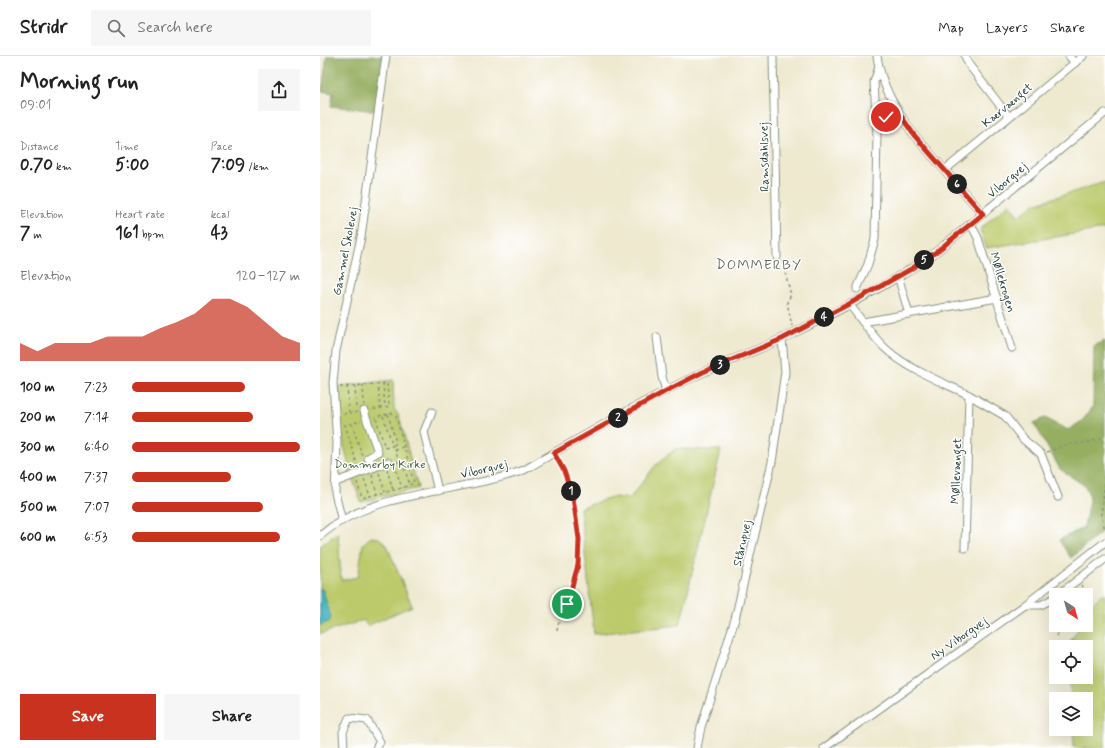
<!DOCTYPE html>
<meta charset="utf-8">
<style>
body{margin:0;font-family:Mynerve,sans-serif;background:#f6f6f6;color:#222;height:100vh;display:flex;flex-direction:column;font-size:15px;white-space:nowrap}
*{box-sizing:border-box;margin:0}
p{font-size:13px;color:#767676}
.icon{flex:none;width:22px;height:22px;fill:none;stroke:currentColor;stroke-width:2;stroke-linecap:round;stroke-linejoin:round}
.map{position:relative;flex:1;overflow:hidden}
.sheet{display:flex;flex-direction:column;background:#fff;width:320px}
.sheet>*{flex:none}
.needle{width:26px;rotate:143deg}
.controls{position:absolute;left:729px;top:532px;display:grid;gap:8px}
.controls a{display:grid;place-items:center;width:44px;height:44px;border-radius:0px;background:#fff;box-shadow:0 4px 16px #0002;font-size:20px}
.pin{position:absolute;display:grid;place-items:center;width:34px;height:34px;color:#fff;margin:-17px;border:2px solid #fff;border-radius:50%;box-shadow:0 1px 4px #0007}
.km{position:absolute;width:20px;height:20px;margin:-10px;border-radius:50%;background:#222;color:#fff;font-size:11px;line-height:20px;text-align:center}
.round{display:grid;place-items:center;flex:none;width:42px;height:42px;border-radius:0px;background:#f6f6f6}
.head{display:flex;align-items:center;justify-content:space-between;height:68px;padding:0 20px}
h1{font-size:22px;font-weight:800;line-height:30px}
.figures{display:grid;grid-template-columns:repeat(3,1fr);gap:6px;height:68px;padding:4px 20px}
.figures div{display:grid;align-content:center}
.figures b{font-size:17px;font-weight:800}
.figures small{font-size:11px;font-weight:400}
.figures p{font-size:11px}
.chart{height:112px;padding:8px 20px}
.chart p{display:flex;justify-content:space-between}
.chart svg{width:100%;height:72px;margin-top:4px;fill:#c8321e;opacity:.7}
.action{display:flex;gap:8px;margin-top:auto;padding:8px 20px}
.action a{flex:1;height:46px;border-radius:0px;background:#c8321e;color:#fff;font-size:16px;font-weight:800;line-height:46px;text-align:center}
.action a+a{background:#f6f6f6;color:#222}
ul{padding:0 20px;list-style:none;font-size:13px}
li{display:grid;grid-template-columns:64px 48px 1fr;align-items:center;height:30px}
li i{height:10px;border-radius:5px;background:#c8321e}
header{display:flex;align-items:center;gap:24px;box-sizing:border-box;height:56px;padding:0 20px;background:#fff;border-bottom:1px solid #e0e0e0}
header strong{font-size:19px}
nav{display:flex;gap:22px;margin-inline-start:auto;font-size:14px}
.search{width:280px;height:36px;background:#f6f6f6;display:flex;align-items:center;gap:10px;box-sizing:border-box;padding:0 14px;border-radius:0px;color:#767676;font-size:15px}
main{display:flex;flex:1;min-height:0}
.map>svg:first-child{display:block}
</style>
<header>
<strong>Stridr</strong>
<div class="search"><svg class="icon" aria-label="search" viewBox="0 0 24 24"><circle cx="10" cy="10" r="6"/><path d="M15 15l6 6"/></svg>Search here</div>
<nav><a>Map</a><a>Layers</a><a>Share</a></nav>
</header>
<main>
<section class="sheet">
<div class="head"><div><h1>Morning run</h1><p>09:01</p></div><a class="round"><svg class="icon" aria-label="share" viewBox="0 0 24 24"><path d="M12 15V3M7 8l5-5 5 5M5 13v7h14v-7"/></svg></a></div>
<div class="figures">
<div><p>Distance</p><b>0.70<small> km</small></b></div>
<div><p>Time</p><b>5:00</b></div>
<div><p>Pace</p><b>7:09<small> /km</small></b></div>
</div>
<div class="figures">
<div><p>Elevation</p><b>7<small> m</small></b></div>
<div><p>Heart rate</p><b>161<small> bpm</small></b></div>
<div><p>kcal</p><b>43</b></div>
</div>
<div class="chart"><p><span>Elevation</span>120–127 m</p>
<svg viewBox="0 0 160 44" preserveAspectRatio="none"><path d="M0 44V33L10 38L20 33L30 33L40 33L50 29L60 29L70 29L80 24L90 20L100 15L110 6L120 6L130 11L140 20L150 29L160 33V44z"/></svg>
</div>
<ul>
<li><b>100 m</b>7:23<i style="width:67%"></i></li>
<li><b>200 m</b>7:14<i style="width:72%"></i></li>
<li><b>300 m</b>6:40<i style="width:100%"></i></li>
<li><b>400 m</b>7:37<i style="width:59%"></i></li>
<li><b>500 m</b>7:07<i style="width:78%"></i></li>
<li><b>600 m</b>6:53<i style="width:88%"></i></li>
</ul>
<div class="action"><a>Save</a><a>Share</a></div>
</section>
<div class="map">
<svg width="785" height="692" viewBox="0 0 785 692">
<rect width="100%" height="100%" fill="#fff"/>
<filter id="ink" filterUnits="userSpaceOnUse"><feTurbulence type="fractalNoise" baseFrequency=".025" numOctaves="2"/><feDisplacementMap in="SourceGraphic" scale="8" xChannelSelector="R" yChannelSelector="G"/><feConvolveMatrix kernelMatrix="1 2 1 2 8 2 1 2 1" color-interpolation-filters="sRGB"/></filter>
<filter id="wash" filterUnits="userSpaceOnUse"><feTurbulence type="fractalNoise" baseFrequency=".012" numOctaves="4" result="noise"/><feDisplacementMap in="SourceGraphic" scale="16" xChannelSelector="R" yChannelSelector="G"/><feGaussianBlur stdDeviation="0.9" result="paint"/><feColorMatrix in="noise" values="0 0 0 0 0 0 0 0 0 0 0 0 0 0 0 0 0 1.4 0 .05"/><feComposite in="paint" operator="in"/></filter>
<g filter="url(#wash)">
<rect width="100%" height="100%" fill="#eee9cf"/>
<g fill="#bcca6c" stroke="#6e8450">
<path d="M785,126V173L666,192L660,173L689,148L699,160L714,148Z"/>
<path d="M73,324L74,353L79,360L98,432L41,446C26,408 19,371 16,331Z"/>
<path d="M355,393L401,394L360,569L274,578L260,452L292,441L310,442L335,410Z"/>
<path d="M18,477L21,524L38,521L43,488L51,481L59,482L67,489L70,497L92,550L47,570L44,564L0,578V490Z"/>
<path d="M785,538V692H754L753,673H766V643H751L750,621H766V591H749V587L761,569H766C766,559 774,540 785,538Z"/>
</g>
<g fill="#95ae60" stroke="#5a764a">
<path d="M7,0H63L56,55L11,50L13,37L2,35Z"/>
<path d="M785,285V473L751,502L739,484L764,471L770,440L765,430L740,413L714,367L725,362L748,374L762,365L773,351L774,290Z"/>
</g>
<path fill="#46b4c1" stroke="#32787a" d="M0,532L3,534L11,562L9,566L0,569Z"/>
</g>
<g filter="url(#ink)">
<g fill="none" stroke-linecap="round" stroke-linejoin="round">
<g stroke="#869382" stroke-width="9">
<g id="minor">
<path d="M453,0L457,201"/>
<path d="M557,0C561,30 577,55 594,79L663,158"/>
<path d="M645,0L649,9L689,61"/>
<path d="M749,0L755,7"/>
<path d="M557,76L566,61L575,51"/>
<path d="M625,114L763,0"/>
<path d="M651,168L658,182L692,292"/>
<path d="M578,220L589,258"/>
<path d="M537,233L548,208L555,183L557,77L554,26L559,11"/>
<path d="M529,248C541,263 552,280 566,293C589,314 622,326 649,339L645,492"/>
<path d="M543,266L677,242"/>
<path d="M337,281L342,321L346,335"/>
<path d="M649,339L685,360L703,383L721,398L738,441"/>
<path d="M44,355L58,396L48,402L54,411"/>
<path d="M112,356L104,376L118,435"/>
<path d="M16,426L68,406"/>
<path d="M22,465L15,437L17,387L13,327L16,295L41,181L66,0"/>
<path d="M0,480C53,433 140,438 204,414C263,381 321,345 382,317C409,304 437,295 463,282C516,257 569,229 616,196L785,57"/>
<path d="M738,539L785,503"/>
<path d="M705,549H721L736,541"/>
<path d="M24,692L23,676L29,662L47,664L60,686L56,692"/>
<path d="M377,692L381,671L415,563L452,406L465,316L462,283"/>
<path d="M504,692L705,549L785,486"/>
</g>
</g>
<g stroke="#869382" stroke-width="1.5" stroke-dasharray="3 3" stroke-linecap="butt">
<path d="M462,205L471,239L467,246L472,270"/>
<path d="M58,327L60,352"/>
<path d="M63,327L65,351"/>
<path d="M43,329L44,349"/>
<path d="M27,330L29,356"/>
<path d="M35,330L36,354"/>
<path d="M20,331L67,327L69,351L51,354"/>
<path d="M23,358L38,356"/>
<path d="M68,358L76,386L74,390L79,406H82L90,429"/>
<path d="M63,360L73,390"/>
<path d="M56,362L65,392"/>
<path d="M32,368L42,399"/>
<path d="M65,392L73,390"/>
<path d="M75,395L84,390"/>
<path d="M727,396L748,388L765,387L785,381"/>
<path d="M79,406L74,408L82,432"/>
<path d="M38,411L25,369L41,365"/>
<path d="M67,413L73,434"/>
<path d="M59,417L65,436"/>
<path d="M52,419L57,438"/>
<path d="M44,423L50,440"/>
<path d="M37,426L42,442L82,432L94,427L76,360L72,357L54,361"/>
<path d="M785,427L781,459L785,474"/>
<path d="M761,529L768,537L766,540"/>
<path d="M237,575C238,565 243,558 247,549C252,537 255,523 258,511C264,484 252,427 238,404"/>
<path d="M736,580L742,569"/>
</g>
<use href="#minor" stroke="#fff" stroke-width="7"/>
</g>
</g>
<g fill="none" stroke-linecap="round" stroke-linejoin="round" filter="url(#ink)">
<g stroke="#fff" stroke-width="8">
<path id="route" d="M247,548L258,509L259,483L253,442L244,415L234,397L346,335L383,316L462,283L529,248L591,213L616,196L663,158L594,79L575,51L566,61"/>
</g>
<use href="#route" stroke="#c8321e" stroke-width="5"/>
</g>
<g text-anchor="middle" stroke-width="3" stroke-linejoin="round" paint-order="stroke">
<g font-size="12" fill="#1f3d34" stroke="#fff">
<text transform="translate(687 49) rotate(-40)" y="4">Kærvænget</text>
<text transform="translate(444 101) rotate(-91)" y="4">Ramsdahlsvej</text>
<text transform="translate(687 124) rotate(-40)" y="4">Viborgvej</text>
<text transform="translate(25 195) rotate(-79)" y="4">Gammel Skolevej</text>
<text transform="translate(683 226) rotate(73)" y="4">Møllekrogen</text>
<text transform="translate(164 413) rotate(-13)" y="4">Viborgvej</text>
<text transform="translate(636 415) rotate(-88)" y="4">Møllevænget</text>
<text transform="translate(422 487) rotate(-77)" y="4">Stårupvej</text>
<text transform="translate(639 582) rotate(-35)" y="4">Ny Viborgvej</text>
</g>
<g font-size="12" fill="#466042" stroke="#fff">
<text x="60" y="412">Dommerby Kirke</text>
</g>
<g font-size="14" letter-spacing="1" fill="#64675b" stroke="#fff">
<text x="439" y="213">DOMMERBY</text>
</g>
</g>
</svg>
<div class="controls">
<a><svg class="needle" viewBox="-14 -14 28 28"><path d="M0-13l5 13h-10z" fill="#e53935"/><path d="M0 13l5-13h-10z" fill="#767676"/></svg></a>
<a><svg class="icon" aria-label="locate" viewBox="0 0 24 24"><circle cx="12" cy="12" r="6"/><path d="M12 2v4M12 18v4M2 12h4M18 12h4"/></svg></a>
<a><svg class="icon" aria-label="layers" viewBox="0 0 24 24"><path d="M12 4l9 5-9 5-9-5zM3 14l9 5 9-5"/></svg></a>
</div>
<div class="pin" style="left:247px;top:548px;background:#1e9e55"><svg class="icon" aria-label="arrive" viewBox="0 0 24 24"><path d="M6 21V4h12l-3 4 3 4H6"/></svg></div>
<div class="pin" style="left:566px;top:61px;background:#d93025"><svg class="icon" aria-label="check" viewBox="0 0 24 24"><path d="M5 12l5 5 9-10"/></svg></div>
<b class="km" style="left:251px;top:435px">1</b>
<b class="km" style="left:298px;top:362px">2</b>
<b class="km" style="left:400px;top:309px">3</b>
<b class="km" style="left:504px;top:261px">4</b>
<b class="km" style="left:604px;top:204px">5</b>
<b class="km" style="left:637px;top:128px">6</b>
</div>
</main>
